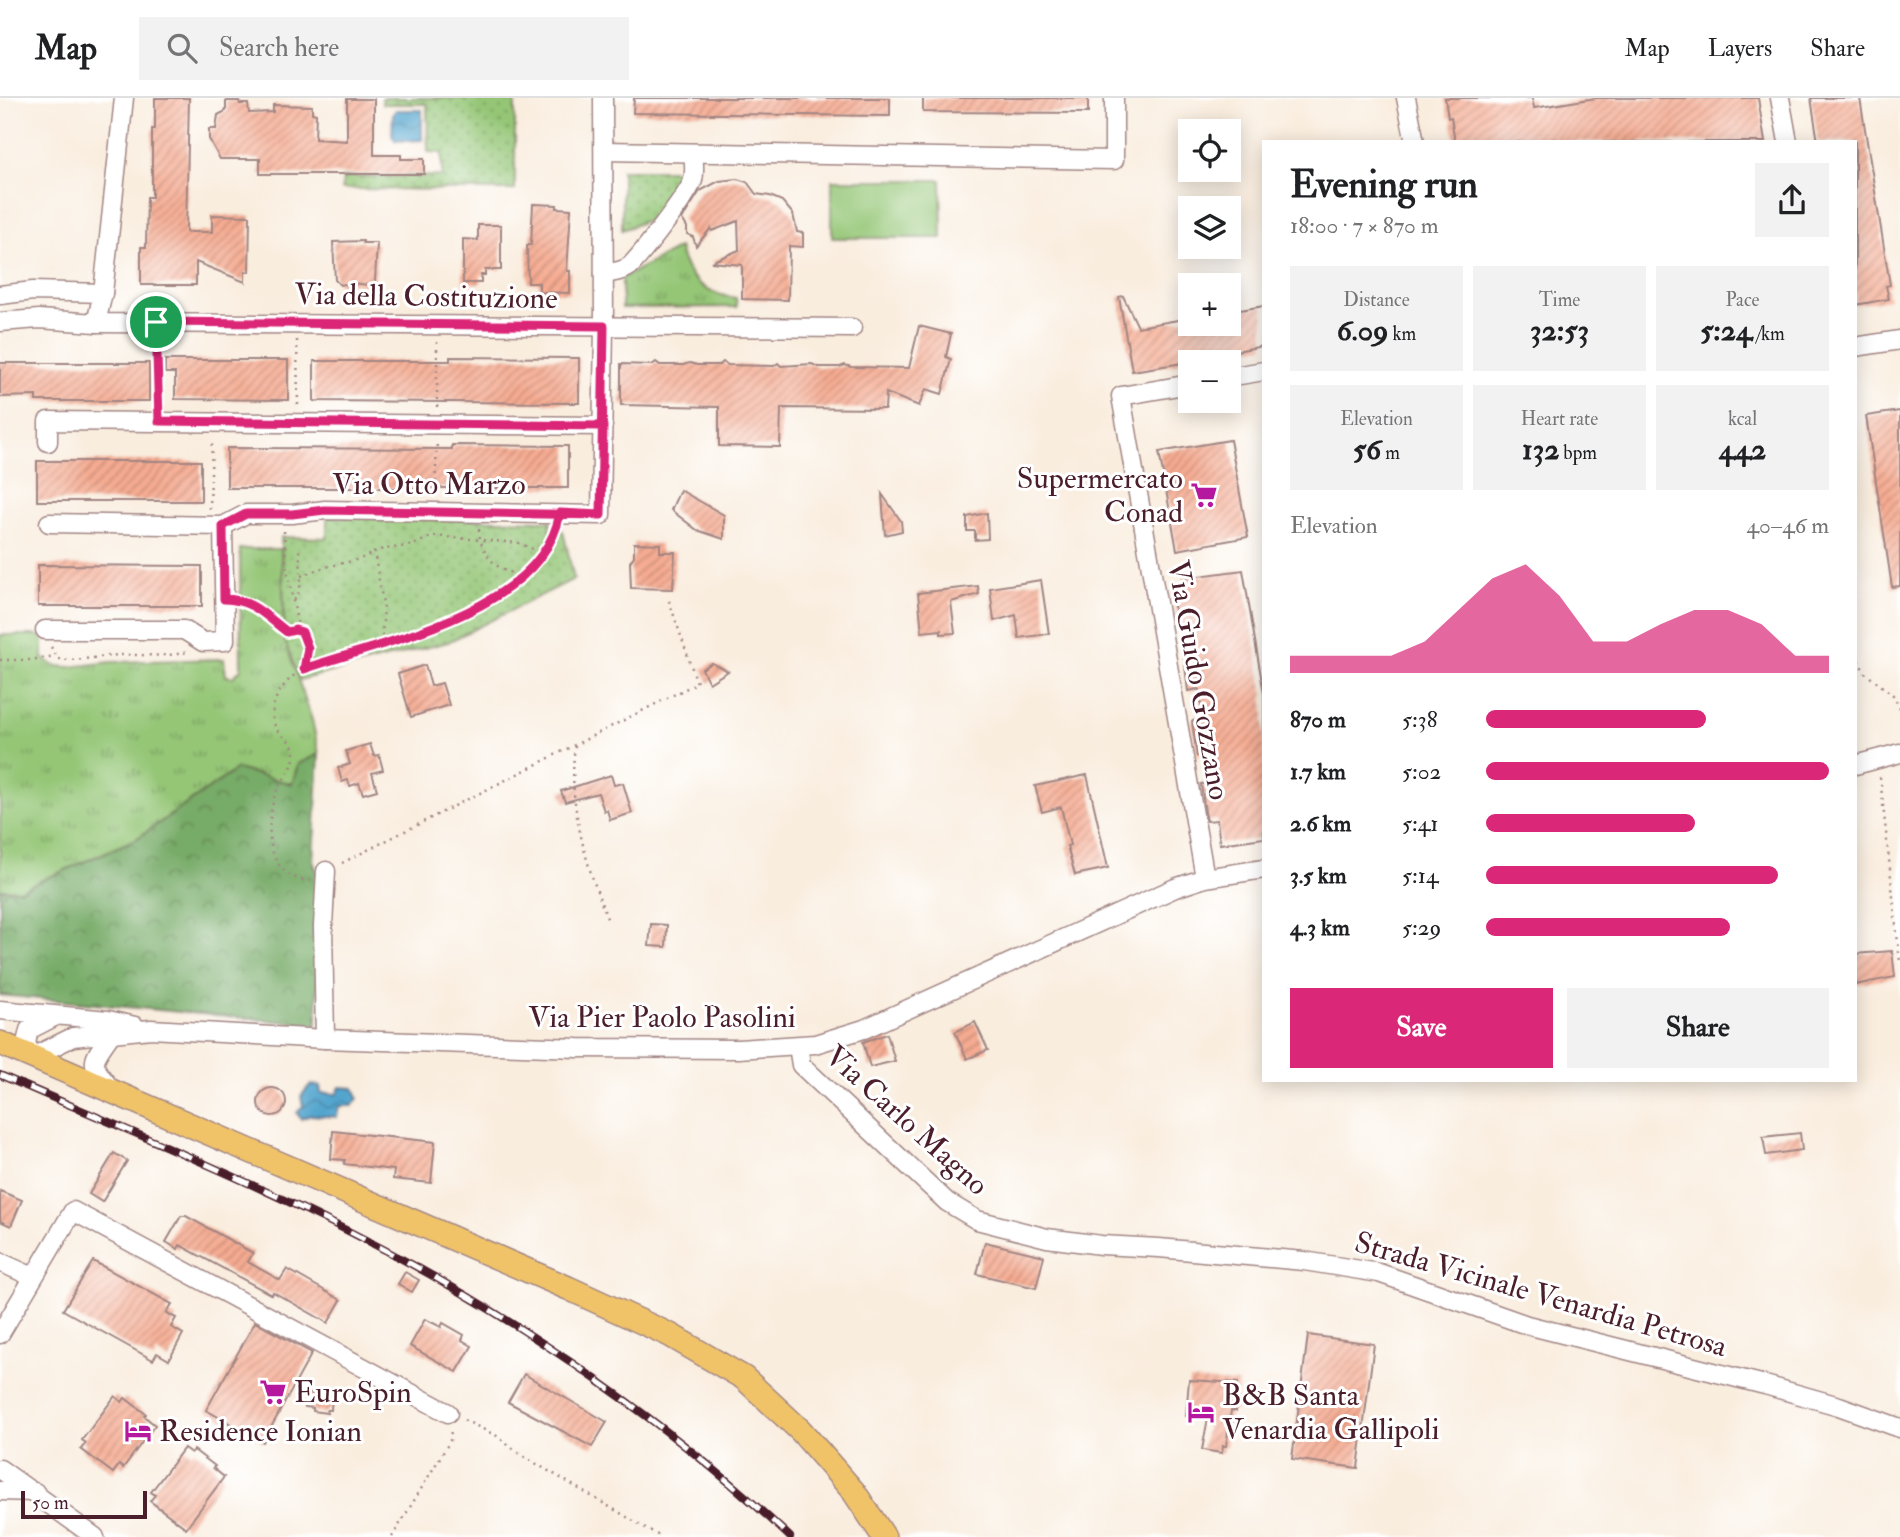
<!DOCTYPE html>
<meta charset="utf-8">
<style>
body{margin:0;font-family:"IM FELL Double Pica",serif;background:#f2f2f2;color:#202124;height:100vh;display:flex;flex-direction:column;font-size:26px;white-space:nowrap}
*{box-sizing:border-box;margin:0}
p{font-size:23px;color:#757577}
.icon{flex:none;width:38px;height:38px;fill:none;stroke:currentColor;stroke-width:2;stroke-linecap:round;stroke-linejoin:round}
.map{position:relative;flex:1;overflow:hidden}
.details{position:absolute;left:1262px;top:42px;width:595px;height:942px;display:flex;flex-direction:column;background:#fff;border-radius:0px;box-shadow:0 4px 18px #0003}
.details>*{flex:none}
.buttons{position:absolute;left:1178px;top:21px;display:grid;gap:14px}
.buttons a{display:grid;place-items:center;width:63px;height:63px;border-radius:0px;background:#fff;box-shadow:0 4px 18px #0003;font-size:35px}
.scale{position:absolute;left:21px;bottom:18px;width:126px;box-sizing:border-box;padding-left:7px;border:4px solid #4a1f2b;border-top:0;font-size:19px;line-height:24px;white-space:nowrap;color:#4a1f2b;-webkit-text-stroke:5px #fff;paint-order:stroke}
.pin{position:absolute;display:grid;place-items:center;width:60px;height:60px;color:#fff;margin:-30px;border:4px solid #fff;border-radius:50%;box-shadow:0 2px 7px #0007}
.round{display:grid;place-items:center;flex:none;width:74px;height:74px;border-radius:0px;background:#f2f2f2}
.summary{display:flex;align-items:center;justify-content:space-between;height:119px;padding:0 28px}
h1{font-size:38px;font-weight:800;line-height:52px}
.metrics{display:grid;grid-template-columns:repeat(3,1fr);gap:10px;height:119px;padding:7px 28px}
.metrics div{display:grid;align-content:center;border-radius:0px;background:#f2f2f2;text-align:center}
.metrics b{font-size:30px;font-weight:800}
.metrics small{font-size:19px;font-weight:400}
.metrics p{font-size:19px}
.chart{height:196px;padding:14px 28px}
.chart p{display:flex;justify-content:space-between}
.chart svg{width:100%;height:126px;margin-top:7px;fill:#db2777;opacity:.7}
.cta{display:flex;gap:14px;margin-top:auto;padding:14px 28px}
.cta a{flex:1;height:80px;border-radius:0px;background:#db2777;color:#fff;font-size:28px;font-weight:800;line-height:80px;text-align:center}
.cta a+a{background:#f2f2f2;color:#202124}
ul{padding:0 28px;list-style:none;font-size:23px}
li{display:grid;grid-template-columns:112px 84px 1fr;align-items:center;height:52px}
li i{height:18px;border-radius:9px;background:#db2777}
header{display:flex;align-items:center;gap:42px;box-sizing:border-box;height:98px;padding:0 35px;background:#fff;border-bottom:2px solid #e0e0e0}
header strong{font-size:33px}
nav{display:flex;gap:38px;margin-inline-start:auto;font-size:24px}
.search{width:490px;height:63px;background:#f2f2f2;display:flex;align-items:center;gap:18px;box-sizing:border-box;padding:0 24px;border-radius:0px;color:#757577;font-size:26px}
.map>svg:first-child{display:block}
</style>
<header>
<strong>Map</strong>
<div class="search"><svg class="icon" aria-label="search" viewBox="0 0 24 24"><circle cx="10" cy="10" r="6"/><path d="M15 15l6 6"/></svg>Search here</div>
<nav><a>Map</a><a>Layers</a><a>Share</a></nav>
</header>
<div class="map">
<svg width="1900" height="1439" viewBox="0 0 1900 1439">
<defs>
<pattern id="grass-tufts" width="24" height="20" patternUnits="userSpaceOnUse" patternTransform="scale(1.75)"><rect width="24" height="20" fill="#94c676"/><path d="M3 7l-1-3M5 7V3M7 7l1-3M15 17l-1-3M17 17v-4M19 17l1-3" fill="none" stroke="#7ba061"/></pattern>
<pattern id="forest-crowns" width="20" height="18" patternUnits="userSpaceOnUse" patternTransform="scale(1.75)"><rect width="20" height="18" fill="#77ab67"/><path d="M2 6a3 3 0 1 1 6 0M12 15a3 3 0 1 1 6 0" fill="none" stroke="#648b55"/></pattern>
<pattern id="park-dots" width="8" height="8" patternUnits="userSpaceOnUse" patternTransform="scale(1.75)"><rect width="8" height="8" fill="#94c676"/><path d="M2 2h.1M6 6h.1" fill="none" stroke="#7ba061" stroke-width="1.8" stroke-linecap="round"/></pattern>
<pattern id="water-waves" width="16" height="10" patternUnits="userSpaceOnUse" patternTransform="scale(1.75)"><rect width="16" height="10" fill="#52a5ce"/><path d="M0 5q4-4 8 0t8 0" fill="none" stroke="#4686a7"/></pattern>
<pattern id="building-hatch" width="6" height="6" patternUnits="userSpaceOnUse" patternTransform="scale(1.75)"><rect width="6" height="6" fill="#f6ac92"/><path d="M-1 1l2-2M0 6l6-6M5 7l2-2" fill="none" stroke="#c98b77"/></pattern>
</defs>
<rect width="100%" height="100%" fill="#fff"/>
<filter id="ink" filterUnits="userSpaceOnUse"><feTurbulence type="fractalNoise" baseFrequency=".0143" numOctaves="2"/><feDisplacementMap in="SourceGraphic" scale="14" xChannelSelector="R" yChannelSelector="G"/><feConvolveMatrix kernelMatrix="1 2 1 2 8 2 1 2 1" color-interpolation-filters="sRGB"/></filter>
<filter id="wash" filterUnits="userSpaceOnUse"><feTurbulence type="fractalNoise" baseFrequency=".00686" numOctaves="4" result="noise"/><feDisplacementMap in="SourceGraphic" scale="28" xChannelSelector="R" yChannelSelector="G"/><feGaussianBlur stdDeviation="1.57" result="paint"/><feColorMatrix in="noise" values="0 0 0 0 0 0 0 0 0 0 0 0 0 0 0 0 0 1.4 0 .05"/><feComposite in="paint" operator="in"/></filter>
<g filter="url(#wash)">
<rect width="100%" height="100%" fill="#f9edde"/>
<g fill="url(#grass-tufts)" stroke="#6f7250" stroke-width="2">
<path d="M679,150C685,180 706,197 736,200L737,209L622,210V180Z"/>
<path d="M240,451H281L285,543L312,622L319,656L298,666L292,687L237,671L136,741L20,792L0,791V537H38L43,543V560L55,568L69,569L111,564L224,561L226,578L233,579L241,571Z"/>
</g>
<path fill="url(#forest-crowns)" stroke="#606549" stroke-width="2" d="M319,656L313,763L319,779L317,927L0,897V791L20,792L136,741L237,671L292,686L298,666Z"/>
<g fill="url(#park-dots)" stroke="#6f7250" stroke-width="2">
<path d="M382,0H515V92L342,91L343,79L442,78V55L428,54L427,6H382Z"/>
<path d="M622,72H686L685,85L663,116L622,132Z"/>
<path d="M327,419L551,423L550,432L563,433L574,481L448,544L299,582L285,543L281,439L327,440Z"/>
</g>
<path fill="#94c676" stroke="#6f7250" stroke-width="2" d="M832,82H941L942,140H832Z"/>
<g fill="url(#water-waves)" stroke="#4e627c" stroke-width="2">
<path d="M396,12H422V42L396,43L392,38L393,16Z"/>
<path d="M310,987L320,988L321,995L337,996L340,989L354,990L358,1000L352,1008H339L337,1019L311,1017L301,1021L297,1015L303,1008L301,998Z"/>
</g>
<g id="blocks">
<g fill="url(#building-hatch)">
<path d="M155,0H189L186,134H212V117L250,118L249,174H245V184L196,164V187H141V149H146L147,99H152V31H155Z"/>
<path d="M634,0H890V18L633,15Z"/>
<path d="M923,0H1088V15L923,14Z"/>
<path d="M1445,0H1532L1534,10L1596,0H1758L1765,44H1557L1556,41L1538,44H1455L1451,19L1448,20Z"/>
<path d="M1811,0H1860L1890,187L1886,188L1889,201L1855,207V44H1818Z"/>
<path d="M347,1H374V57H401V61H424V76H260V61H220L209,41V31H216L218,17L226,13V3H239L240,6H248L249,15L273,14V7L312,8V15L316,16L315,41L347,43Z"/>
<path d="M737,81L747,84L756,96L770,98L782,103L793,116L797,134L803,135V149L789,148L788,202L742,201V167L711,164L739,152L738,123L712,133L711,130L696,148L693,139L687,136V129L682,121L700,93L719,83Z"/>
<path d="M533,106L557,107V110L571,111L567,173H570V195L539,194V185H528L527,147H531Z"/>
<path d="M478,127H501V172H485V177H481V185H463V141L478,142Z"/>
<path d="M363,143V145H377L375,183L369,187L351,185L340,187L335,182L333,144Z"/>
<path d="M1123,198L1138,229L1190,220V226H1228V214L1264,208V248L1202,259V262L1132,273L1119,199Z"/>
<path d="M919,228L951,236L946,259L951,261L942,296L926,291L919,308L886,295L885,311L781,310L780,349L719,348V309L621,307V266L652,267L656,264L660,267H683L690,265L697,267H720L723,264L728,267L774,268L778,265L781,268L812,266L818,269H840L845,267L851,269L909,270Z"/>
<path d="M450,259L579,260V305L314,303V263H450Z"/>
<path d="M165,262H288V302L175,301V275H165Z"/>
<path d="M0,265H149V303H36V298L0,299Z"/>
<path d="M1900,313V488L1892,489L1866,318Z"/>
<path d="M1230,342L1248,439L1177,452L1159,354Z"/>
<path d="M452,347L568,348V390H227V350L452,351Z"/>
<rect x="37" y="363" width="164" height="40"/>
<path d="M680,392L724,417V441L697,432L671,412Z"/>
<path d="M882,396L901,423L902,433L885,437Z"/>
<path d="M987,415L988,441L975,442V433H967V419Z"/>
<path d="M634,445L660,446V454H675L673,491L631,490L630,464L634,458Z"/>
<path d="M38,467L202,468V508H38Z"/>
<path d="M1243,472L1264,596V740L1220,746L1217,722L1207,723L1205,714L1201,686L1212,685L1208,656L1197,658L1192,623L1203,621L1199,591L1188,593L1184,559L1193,558L1189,529L1177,530L1172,494L1185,493L1183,480Z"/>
<path d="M1041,482L1049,536L1019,540L1016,517L994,523L990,490Z"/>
<path d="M978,488L979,496L951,504L955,535L941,536V532L922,534L918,495Z"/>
<path d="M712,565L728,573L709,585L702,571Z"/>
<path d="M425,567L431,588L442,585L449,607L411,619L398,576Z"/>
<path d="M370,646L374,658L379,657L383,672L372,675L377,692L363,696L359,685L350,688L348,682L342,684L338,670L350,666L346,653Z"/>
<path d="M611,677L614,687L623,685L632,715L610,722L607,712L604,713L598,695L565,704L561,693Z"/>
<path d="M1087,677L1108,770L1075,777L1067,748L1070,747L1061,709L1042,714L1035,688Z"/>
<path d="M651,826L667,827L666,849L649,848Z"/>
<path d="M1892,853L1895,879L1855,887V856Z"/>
<path d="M975,924L988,952L967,961L955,934Z"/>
<path d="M887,936L895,963L870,969L863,944Z"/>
<circle cx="272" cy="1004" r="14"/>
<path d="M333,1033L435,1044L431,1085L393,1081L394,1072L344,1066L345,1062L331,1061Z"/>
<path d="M1800,1035L1802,1052L1766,1057L1763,1039Z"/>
<path d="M114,1055L127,1063L102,1104L89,1096Z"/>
<path d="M0,1093L22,1102L11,1128L0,1123Z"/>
<path d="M181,1118H186L253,1155L248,1164L280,1182L287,1171L341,1202L328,1225L273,1194L272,1197L180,1147L178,1151L166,1144Z"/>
<path d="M985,1144L1044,1158L1036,1190L977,1176Z"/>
<path d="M93,1163L172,1206L166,1215L176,1220L171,1229L183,1236L169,1262L157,1255L153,1262L63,1212Z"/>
<path d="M405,1174L419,1182L412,1194L398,1186Z"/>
<path d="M425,1221L441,1229L443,1225L464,1237L462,1242L472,1248L457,1274L410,1248Z"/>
<path d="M255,1224L312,1255L263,1344L206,1312Z"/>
<path d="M1308,1237L1374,1246L1358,1370L1292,1361Z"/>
<path d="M524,1276L607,1324L592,1349L508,1304Z"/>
<path d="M1189,1282L1238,1285L1236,1313H1231L1226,1348H1223L1222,1355L1202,1352L1208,1320L1186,1318Z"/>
<path d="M307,1295L332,1298L331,1312H327V1315L313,1313V1310L305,1309Z"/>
<path d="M115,1298L122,1304L125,1300L146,1316L144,1318L155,1327L123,1370L119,1367L113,1375L81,1351L86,1345L82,1342Z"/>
<path d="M184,1350L191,1355L194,1352L215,1368L213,1370L224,1379L186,1430L150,1403L155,1397L151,1394Z"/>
</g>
</g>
</g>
<g filter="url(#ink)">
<use href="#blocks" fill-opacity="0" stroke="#a28684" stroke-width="2"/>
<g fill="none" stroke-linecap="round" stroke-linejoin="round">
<g stroke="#a28684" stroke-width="21">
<g id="minor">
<path d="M1406,0L1415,44"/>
<path d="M1780,0L1788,44"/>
<path d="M604,53L1114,62V0"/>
<path d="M604,176C613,174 622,174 630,168C641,157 689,96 693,82C695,74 694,63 693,55"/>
<path d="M0,197L33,193L103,195"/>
<path d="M0,224L39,221L96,225L852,230"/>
<path d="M96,225L103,195L124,0"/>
<path d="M1855,249L1900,242"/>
<path d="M1228,279L1264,273"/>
<path d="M1190,286L1121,298L1205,780"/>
<path d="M48,344V323L603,328"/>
<path d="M49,425L223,428L246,416H292L325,412L601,417L604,228L603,0"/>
<path d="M45,532H184L203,544L225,543L223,428"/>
<path d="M1855,667L1900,655"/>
<path d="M0,912L108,922L135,928"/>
<path d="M56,918L29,932L26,945L32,959L73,939L151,931L325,941L578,950L738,951L815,946L864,931L1175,790L1205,780L1264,771"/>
<path d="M325,941L323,828L326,773"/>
<path d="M798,948L801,967L947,1104L977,1122L1047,1140L1101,1147L1159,1150L1304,1163L1379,1175L1527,1227L1765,1287L1839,1308L1900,1330"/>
<path d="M111,991C87,963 92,964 111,936"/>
<path d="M0,1164L33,1179"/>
<path d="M0,1236L73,1113L448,1315"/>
<path d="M0,1371L95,1439"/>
<path d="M0,1393L35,1394"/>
</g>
</g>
<g stroke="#a28684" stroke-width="26">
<path id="major" d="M0,945L568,1190L670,1237L744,1280L801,1333L854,1394L884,1439"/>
</g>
<g stroke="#a28684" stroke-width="2.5" stroke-dasharray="2 5" stroke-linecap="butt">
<path d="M156,241L158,308"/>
<path d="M297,242L298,309"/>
<path d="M437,244V311"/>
<path d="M435,398L437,342"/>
<path d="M210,411L212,341"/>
<path d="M479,431C479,454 500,481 526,474"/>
<path d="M284,433L286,466L299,534"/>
<path d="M374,453L384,511L381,547"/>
<path d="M301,478L318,471L360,461L379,452L413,447L433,438L519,445L542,455"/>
<path d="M294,502C305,490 300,467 299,451"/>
<path d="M243,503L287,535L295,532L302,534L308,550L304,571"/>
<path d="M51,549L58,561C78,564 99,558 120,557C142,556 164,560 187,554"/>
<path d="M1855,556L1865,575L1893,597L1900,610"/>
<path d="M0,562H30L55,558"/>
<path d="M575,648C567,707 587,768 608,823"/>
<path d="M1880,679L1900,863"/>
<path d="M342,765L697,585L669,503"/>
<path d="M310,783C265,779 265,731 275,697C279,683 293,674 294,659C295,644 286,642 278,633C262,610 284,581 304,571C382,543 479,530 535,463C543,453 552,444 557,432"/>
<path d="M464,1322L497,1338L518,1355L661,1439"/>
<path d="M392,1439L450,1343L451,1332"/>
</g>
<use href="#minor" stroke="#fff" stroke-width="18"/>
<use href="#major" stroke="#f0c369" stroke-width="23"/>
<g stroke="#4a1f2b" stroke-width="8">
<path id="rail" d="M0,977C129,1033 260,1086 385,1152C526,1226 675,1330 790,1439"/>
</g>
<use href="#rail" stroke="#fff" stroke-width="5" stroke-dasharray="16" stroke-linecap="butt"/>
</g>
</g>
<g fill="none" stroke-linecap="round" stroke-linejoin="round" filter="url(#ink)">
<g stroke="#fff" stroke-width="14">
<path id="route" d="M156,224L159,323L603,328L601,417L325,412L292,416H246L223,428L224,501C252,501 266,518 287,534L295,532L302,534L308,550L304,571C384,543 542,514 560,415L601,417L604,228L156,224"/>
</g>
<use href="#route" stroke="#db2777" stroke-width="9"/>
</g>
<defs>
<g id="supermarket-bare" transform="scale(2.1)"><path d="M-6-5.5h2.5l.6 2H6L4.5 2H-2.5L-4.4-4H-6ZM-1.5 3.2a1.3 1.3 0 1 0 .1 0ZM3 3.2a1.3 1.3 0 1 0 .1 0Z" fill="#b5179e" stroke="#fff" stroke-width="2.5" paint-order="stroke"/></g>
<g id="hotel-bare" transform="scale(2.1)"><path d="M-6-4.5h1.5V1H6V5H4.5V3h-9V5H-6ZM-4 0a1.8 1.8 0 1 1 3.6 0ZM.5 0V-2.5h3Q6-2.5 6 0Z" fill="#b5179e" stroke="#fff" stroke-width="2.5" paint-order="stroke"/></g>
</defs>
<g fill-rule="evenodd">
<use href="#supermarket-bare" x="1204" y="397"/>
<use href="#supermarket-bare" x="273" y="1294"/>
<use href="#hotel-bare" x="1201" y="1314"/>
<use href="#hotel-bare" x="138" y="1333"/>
</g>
<g text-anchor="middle" stroke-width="6" stroke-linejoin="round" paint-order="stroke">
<g font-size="30" fill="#4a1f2b" stroke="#fff">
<text transform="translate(426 198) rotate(1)" y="10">Via della Costituzione</text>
<text x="429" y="396">Via Otto Marzo</text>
<text transform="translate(1199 582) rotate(80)" y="10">Via Guido Gozzano</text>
<text x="662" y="929">Via Pier Paolo Pasolini</text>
<text transform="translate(907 1022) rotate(42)" y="10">Via Carlo Magno</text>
<text transform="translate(1541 1196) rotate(16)" y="10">Strada Vicinale Venardia Petrosa</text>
</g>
<g font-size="30" fill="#4a1f2b" stroke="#fff" text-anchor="start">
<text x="1183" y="390" text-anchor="end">Supermercato<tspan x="1183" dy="34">Conad</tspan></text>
<text x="294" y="1304">EuroSpin</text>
<text x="1222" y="1307">B&amp;B Santa<tspan x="1222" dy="34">Venardia Gallipoli</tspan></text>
<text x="159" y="1343">Residence Ionian</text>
</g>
</g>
</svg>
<div class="buttons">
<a><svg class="icon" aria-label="locate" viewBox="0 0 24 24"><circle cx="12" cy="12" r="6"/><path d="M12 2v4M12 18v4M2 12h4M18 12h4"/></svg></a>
<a><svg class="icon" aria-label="layers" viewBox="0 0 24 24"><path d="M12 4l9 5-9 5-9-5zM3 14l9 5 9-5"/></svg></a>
<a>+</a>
<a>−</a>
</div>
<div class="scale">50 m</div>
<div class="pin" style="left:156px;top:224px;background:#1e9e55"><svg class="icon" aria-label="arrive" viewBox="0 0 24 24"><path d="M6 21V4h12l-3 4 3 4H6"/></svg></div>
<section class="details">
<div class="summary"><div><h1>Evening run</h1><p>18:00 · 7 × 870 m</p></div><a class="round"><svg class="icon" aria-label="share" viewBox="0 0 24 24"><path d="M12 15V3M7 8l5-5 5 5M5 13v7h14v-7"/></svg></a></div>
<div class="metrics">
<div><p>Distance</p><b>6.09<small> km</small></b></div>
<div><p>Time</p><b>32:53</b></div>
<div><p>Pace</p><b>5:24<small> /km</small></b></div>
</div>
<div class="metrics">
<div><p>Elevation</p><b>56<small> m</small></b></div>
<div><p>Heart rate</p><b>132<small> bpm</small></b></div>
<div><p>kcal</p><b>442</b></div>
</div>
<div class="chart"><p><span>Elevation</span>40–46 m</p>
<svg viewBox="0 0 160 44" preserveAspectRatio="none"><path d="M0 44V38L10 38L20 38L30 38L40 33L50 22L60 11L70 6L80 17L90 33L100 33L110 27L120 22L130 22L140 27L150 38L160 38V44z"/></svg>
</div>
<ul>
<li><b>870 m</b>5:38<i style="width:64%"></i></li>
<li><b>1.7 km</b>5:02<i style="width:100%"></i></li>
<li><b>2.6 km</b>5:41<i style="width:61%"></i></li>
<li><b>3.5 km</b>5:14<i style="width:85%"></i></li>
<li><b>4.3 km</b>5:29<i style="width:71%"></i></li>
</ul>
<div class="cta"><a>Save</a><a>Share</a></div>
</section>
</div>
